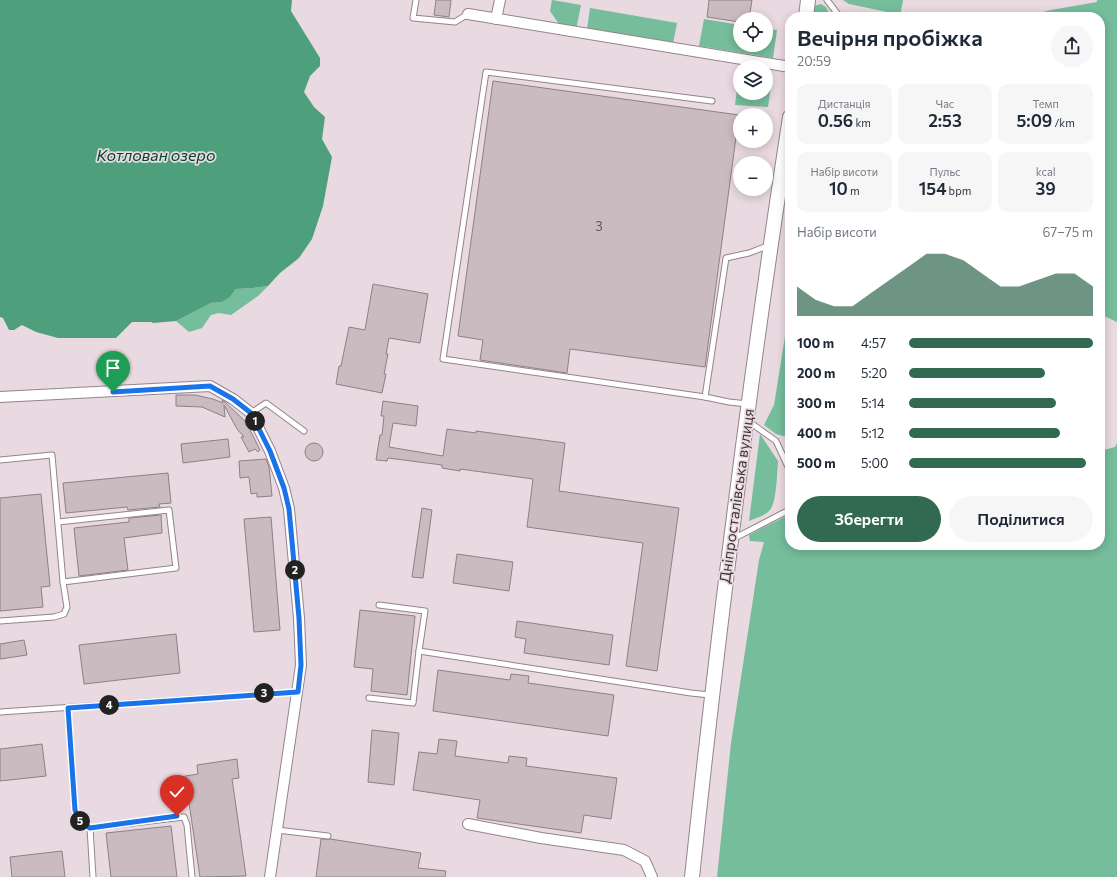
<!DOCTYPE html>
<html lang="uk">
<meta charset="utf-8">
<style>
body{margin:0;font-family:Commissioner,sans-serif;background:#f6f6f7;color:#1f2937;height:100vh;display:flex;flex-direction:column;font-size:15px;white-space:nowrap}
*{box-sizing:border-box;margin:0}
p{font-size:13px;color:#747a83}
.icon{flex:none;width:22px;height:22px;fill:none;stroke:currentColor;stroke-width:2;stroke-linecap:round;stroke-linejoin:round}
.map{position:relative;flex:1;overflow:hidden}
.panel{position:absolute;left:785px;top:12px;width:320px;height:538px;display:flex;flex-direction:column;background:#fff;border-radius:16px;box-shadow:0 2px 10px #0003}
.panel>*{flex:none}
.buttons{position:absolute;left:733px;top:12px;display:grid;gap:8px}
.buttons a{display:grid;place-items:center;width:40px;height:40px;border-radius:50%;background:#fff;box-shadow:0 2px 10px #0003;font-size:20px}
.pin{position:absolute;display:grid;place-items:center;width:34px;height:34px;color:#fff;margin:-41px -17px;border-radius:50% 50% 50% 0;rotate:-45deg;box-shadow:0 0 4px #0007}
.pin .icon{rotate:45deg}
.km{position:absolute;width:20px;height:20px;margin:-10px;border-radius:50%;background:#222;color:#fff;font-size:11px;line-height:20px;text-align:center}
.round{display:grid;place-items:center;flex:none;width:42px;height:42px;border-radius:21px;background:#f6f6f7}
.summary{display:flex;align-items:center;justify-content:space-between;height:68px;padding:0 12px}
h1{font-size:22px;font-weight:600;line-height:30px}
.figures{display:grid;grid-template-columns:repeat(3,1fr);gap:6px;height:68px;padding:4px 12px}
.figures div{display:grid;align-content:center;border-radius:10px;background:#f6f6f7;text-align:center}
.figures b{font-size:17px;font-weight:600}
.figures small{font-size:11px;font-weight:400}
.figures p{font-size:11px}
.chart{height:112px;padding:8px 12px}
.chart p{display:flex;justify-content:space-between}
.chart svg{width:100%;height:72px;margin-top:4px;fill:#326951;opacity:.7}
.button{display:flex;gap:8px;margin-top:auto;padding:8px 12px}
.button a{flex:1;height:46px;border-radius:24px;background:#326951;color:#fff;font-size:16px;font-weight:600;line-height:46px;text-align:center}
.button a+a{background:#f6f6f7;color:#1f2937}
ul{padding:0 12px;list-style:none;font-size:13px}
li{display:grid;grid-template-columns:64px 48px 1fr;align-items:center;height:30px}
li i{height:10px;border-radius:5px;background:#326951}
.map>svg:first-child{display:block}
</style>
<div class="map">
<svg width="1117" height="877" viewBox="0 0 1117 877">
<rect width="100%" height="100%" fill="#e9d9e0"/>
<g fill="#75bd9b">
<path d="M552,0L581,5L576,30L561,27L550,11Z"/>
<path d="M843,0H903L900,17H892V13L849,4Z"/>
<path d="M1097,0H1117V322L1100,314V17H1022L1051,10L1097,2Z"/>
<path d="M821,4L826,7L831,17H813L814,6Z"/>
<path d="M590,8L677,23L673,44L587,29Z"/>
<path d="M704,19L740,25V45H766V29L777,30L773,58L699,46Z"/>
<path d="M739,73H740V93H766V79L772,80L768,107L735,105Z"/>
<path d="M268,286L258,296L231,315L219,313L211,315L202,328L189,332L176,321L211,303L222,302L230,297L236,289L253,288Z"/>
<path d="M790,305V438L776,434L764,425L774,405Z"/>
<path d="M760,434L778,461C777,472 777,504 769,511C764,516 756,518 749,521Z"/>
<path d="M1117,443V877H717L731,743L759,560L764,542L750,541L749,535L790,514V545H1100V451L1115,447Z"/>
</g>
<path fill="#4ea07c" d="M0,0H292L291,11L320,58V66L310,76L304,92L314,107L325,117L322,139L332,157L323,206L312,239L299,258L280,273L268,286L253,288L236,289L230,297L222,302L211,303L176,321L153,323L151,322H132L116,338H58L36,332L22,325L14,330H9L3,318L0,317Z"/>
<g fill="#cabbc1" stroke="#8e8086">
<path d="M436,0H451L449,17L434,15Z"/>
<path d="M709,0H752L749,19H740V22L707,17Z"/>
<path d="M493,81L739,115L705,367L570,349L567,373L480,360L483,340L458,336Z"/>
<path d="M373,284L428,294L420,343L389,338L386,354H388L384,374H386L382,393L336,384L339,366H341L349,327L365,330Z"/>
<path d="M176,395H195L213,399L223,403L222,400L225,402L246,422L260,450L258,452L255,449L249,452L241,437H244L237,429L224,405L225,417L202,407L176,406Z"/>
<path d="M383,401L418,406L416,426L393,423L389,447L443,456L447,429L476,433V431L565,443L559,491L679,508L657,671L626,666L643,543L527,527L533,479L460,469V471L442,468V465L388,458L387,461L376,460L380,435H382L384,416H381Z"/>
<path d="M228,439L230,457L183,463L181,444Z"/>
<circle cx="314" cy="452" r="9"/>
<path d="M266,459L269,467L272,496L257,497V493L251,494L249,477L240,478L239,461Z"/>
<path d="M168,473L171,503L159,504L160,507L128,510L127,507L66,513L63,483Z"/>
<path d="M41,494L50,586L41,587L43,607L0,611V498Z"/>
<path d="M422,508L432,510L423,578L412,577Z"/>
<path d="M161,515L162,533L124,538L128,570L79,576L74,528L129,522V518Z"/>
<path d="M271,517L280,630L254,632L244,519Z"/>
<path d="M457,554L513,562L509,591L453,583Z"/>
<path d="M360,610L415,616L407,695L371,691L373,669L354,667Z"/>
<path d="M517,621L613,635L609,665L524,653L526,639L515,637Z"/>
<path d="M176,634L180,673L84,684L79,645Z"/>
<path d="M24,640L27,655L0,659V644Z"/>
<path d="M438,670L510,680L511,674L529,676L528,683L614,695L608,736L433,711Z"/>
<path d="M372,730L399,733L394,785L368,782Z"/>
<path d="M439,739L457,741L455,756L508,763L509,756L527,758L526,766L617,778L611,819L584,815L581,833L477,818L480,800L413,790L419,752L437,754Z"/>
<path d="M42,744L46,776L0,781V749Z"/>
<path d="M237,759L239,778L232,779L246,876L200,877L185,776L198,774L197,765Z"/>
<path d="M171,826L177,877H111L106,833Z"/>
<path d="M321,839H330L421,853L418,868L446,871L445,877H316Z"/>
<path d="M62,851L65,877H12L10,857Z"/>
</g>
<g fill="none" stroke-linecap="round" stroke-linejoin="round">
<g stroke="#93858b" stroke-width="7">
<g id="lane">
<path d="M416,0L413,18L455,22L468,14"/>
<path d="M827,0L840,17"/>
<path d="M705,397L443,359L486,72L712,101"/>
<path d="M748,404L729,402L705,397L726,258L749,253L770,245"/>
<path d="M251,413L266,403L304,431"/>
<path d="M748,421L776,441L789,469"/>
<path d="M0,460L52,455L63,582L67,607L64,614L54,617L0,621"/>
<path d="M58,522L169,510L176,568L63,582"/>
<path d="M733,539L789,510L790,505"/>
<path d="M419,651L691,693L710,695"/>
<path d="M369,698L413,703L419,651L425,611L379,605"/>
<path d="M68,708L75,810L80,822L90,828L184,817L187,825L192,877"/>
<path d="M0,712L297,692"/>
<path d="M90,828L93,877"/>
<path d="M277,830L328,836"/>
</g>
</g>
<g stroke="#93858b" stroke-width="12">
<g id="street">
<path d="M468,14L790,67"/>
<path d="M496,19L500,0"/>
<path d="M0,397L210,386L233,399L251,413L270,451L284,488L289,509L299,618L301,665L270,877"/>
<path d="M468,824L541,838L624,850L645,861L652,877"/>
</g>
</g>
<g stroke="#93858b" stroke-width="16">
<g id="secondary">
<path d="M806,17L808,0"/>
<path d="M692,877C719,623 751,369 790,117"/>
</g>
</g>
<use href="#lane" stroke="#fff" stroke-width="5"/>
<use href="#street" stroke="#fff" stroke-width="10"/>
<use href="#secondary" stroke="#fff" stroke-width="14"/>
</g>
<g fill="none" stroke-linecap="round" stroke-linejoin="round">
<g stroke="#fff" stroke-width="8">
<path id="route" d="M113,392L210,386L233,399L251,413L270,451L284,488L289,509L299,618L301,665L298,692L68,708L75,810L80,822L90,828L177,816"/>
</g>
<use href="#route" stroke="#1a73e8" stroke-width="5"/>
</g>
<g text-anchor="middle" stroke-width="3.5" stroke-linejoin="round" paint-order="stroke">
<g font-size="13" fill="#60575b">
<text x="599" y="231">3</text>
</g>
<g font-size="15" fill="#3d3639" stroke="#e9d9e0">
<text transform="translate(737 496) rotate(-82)" y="5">Дніпросталівська вулиця</text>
</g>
<g font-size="16" font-style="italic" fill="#00452e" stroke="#e9d9e0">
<text x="156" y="161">Котлован озеро</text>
</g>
</g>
</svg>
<div class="buttons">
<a><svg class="icon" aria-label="locate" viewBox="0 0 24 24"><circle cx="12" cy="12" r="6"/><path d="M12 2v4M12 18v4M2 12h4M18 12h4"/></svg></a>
<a><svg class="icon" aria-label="layers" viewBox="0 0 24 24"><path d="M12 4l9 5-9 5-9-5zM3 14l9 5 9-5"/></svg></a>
<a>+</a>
<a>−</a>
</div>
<div class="pin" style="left:113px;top:392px;background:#1e9e55"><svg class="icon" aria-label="arrive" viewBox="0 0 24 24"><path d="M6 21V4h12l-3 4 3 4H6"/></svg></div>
<div class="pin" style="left:177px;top:816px;background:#d93025"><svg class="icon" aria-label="check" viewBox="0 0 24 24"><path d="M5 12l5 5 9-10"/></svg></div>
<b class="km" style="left:255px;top:421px">1</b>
<b class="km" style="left:295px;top:570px">2</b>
<b class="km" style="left:264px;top:693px">3</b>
<b class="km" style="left:109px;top:705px">4</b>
<b class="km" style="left:80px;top:821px">5</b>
<section class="panel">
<div class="summary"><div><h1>Вечірня пробіжка</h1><p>20:59</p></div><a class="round"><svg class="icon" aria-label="share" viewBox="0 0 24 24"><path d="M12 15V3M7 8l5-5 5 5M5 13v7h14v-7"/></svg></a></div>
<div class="figures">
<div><p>Дистанція</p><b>0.56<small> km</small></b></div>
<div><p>Час</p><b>2:53</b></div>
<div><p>Темп</p><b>5:09<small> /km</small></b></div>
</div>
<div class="figures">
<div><p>Набір висоти</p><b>10<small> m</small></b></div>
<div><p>Пульс</p><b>154<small> bpm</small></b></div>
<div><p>kcal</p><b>39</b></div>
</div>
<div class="chart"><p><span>Набір висоти</span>67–75 m</p>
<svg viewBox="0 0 160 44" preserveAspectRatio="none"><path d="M0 44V26L10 34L20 38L30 38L40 30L50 22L60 14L70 6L80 6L90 10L100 18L110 26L120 26L130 22L140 18L150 18L160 26V44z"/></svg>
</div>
<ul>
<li><b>100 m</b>4:57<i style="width:100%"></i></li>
<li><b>200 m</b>5:20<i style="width:74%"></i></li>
<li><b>300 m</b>5:14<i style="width:80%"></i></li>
<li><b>400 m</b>5:12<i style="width:82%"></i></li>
<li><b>500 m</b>5:00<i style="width:96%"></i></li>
</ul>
<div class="button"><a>Зберегти</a><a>Поділитися</a></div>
</section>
</div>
